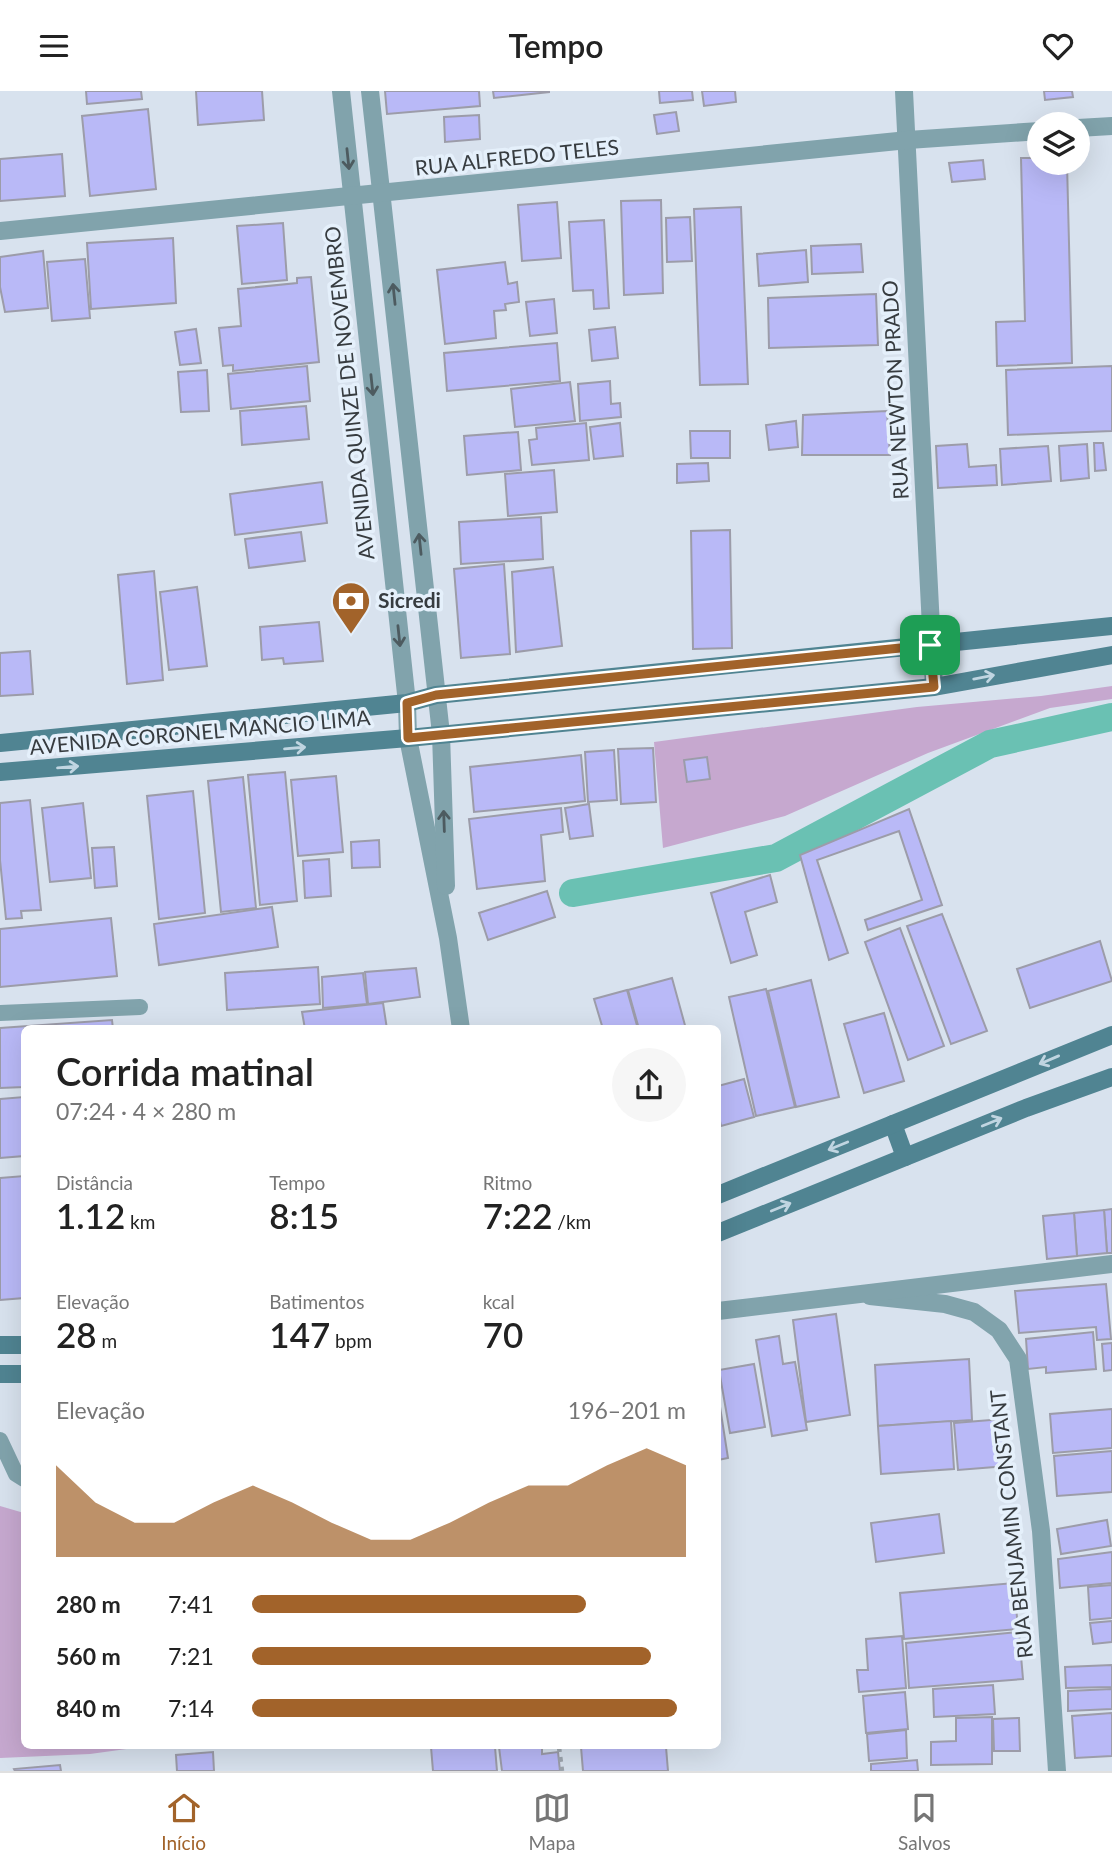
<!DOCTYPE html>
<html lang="pt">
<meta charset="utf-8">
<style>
body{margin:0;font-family:Lato,sans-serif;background:#f6f6f6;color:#222;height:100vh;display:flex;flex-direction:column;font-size:26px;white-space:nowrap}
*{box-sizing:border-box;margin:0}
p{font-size:23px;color:#767676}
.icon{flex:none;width:38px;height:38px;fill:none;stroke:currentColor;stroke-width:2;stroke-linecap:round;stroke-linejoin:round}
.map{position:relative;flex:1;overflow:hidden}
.drawer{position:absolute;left:21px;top:934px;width:700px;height:724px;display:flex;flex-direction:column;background:#fff;border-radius:10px;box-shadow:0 7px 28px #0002}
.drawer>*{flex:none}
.tools{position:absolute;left:1027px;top:21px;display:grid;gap:14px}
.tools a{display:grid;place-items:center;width:63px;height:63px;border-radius:50%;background:#fff;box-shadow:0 7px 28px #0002;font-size:35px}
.pin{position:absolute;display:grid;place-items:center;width:60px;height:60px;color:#fff;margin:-30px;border-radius:14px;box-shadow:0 4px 10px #0006}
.round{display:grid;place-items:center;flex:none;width:74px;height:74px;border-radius:37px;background:#f6f6f6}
.overview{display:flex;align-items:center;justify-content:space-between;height:119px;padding:0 35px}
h1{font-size:38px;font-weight:600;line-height:52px}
.stats{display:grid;grid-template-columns:repeat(3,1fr);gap:10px;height:119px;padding:7px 35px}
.stats div{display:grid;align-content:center}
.stats b{font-size:35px;font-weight:600}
.stats small{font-size:19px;font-weight:400}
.stats p{font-size:19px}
.chart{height:196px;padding:14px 35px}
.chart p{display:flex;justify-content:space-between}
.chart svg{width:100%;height:126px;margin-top:7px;fill:#a2632a;opacity:.7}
ul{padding:0 35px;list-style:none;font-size:23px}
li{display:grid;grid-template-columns:112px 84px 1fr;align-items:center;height:52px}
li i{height:18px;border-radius:9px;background:#a2632a}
header{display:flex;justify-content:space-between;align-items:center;height:91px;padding:0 35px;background:#fff;font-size:32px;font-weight:600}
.tabs{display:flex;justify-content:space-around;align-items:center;height:98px;border-top:2px solid #e0e0e0;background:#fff;font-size:19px;color:#767676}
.tabs a{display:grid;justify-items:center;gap:4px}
.tabs .selected{color:#a2632a}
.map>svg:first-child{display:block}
</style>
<header><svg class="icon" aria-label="menu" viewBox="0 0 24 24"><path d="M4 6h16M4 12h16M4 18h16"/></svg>Tempo<svg class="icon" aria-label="heart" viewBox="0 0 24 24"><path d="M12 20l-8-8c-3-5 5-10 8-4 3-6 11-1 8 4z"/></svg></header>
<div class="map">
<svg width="1112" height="1680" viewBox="0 0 1112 1680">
<rect width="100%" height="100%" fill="#d8e2ee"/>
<g fill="#c6a8cf">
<path d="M1112,595V608L1050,617L928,662L785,725L663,757L654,651L917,616L1041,605Z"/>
<path d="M0,1415L24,1422V1656H141L90,1663L0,1667Z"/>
</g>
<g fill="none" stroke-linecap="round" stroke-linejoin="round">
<path stroke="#6ac1b3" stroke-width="28" d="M573,802L776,767L990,653L1112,626"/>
</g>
<g fill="#b9b9f7" stroke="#9c9ca9" stroke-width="2">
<path d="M86,0H141L142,8L87,13Z"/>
<path d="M196,0H262L264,29L198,34Z"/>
<path d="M385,0H479L480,15L387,23Z"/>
<path d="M493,0H549V1L494,7Z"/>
<path d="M659,0H692L693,9L660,12Z"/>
<path d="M702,0H735L736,11L704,15Z"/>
<path d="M1044,0H1072L1073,6L1045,9Z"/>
<path d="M148,18L156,98L90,105L82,25Z"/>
<path d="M676,21L679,40L657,43L654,24Z"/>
<path d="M479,24L480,48L445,51L444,26Z"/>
<path d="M62,63L65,105L0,110V68Z"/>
<path d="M1021,67H1040V72H1067L1072,272L997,275L996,231L1025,230Z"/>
<path d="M983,69L985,88L952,91L949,72Z"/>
<path d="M661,109L663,202L624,204L621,110Z"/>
<path d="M557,111L561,167L522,170L518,114Z"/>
<path d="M741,116L748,293L700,294L694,118Z"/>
<path d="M690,126L692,170L667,171L666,127Z"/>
<path d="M604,129L609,217L594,218L593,199L573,200L569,131Z"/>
<path d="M283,132L287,189L242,193L237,135Z"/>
<path d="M173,147L176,212L91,218L87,152Z"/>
<path d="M861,153L863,181L812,183L811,155Z"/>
<path d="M806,159L808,191L759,195L757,163Z"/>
<path d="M43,160L48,217L5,221L0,196V166Z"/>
<path d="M85,168L90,227L52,230L47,171Z"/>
<path d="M505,171L508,193L517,191L519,211L505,213L506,219L494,220L496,247L445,253L437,179Z"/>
<path d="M311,186L319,271L233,280V274L223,275L219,237L241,235L238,198L297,192V187Z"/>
<path d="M876,203L878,254L769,257L768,207Z"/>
<path d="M554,208L557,242L530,245L526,211Z"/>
<path d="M615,236L618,267L592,270L589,239Z"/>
<path d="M196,238L201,272L180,274L175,241Z"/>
<path d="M557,252L560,290L447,300L444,262Z"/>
<path d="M307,275L310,310L231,318L228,283Z"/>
<path d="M1112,275V340L1008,344L1006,279Z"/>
<path d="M207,279L209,320L181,321L178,281Z"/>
<path d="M610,290L611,313L620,312L621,326L580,330L578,293Z"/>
<path d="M570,291L575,330L515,336L511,298Z"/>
<path d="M306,315L309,348L242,354L240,320Z"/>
<path d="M887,320L890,364H802L803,324Z"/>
<path d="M796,330L798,356L769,359L766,334Z"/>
<path d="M586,332L589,369L532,374L529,349L537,348L536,337Z"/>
<path d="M620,332L623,365L594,368L590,336Z"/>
<path d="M690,340H730V367H691Z"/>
<path d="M518,341L521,379L467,384L464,345Z"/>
<path d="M1094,352H1103L1106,379L1095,380Z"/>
<path d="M967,353L969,376L996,374L997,394L938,397L936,355Z"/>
<path d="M1087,353L1089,387L1061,390L1059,355Z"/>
<path d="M1048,355L1051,390L1002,394L1000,358Z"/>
<path d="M708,372L709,390L677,392V373Z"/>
<path d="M554,379L557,421L508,425L505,383Z"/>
<path d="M322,391L327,432L235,444L230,403Z"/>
<path d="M541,426L543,468L461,473L459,431Z"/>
<path d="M730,439L732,557L693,558L691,440Z"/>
<path d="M301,441L305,470L249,477L245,448Z"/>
<path d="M504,473L510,563L461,567L454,478Z"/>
<path d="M553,476L562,555L516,561L512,481Z"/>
<path d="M154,480L163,589L127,593L118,484Z"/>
<path d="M197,496L207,575L169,579L160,501Z"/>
<path d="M319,531L323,570L284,573L283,567L262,569L260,536Z"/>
<path d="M30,560L33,603L0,605V562Z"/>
<path d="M653,657L656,711L621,713L618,658Z"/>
<path d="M614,659L617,709L588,711L585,661Z"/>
<path d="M581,664L585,710L474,721L470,676Z"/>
<path d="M707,666L710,688L687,691L684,669Z"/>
<path d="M285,681L297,810L260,814L248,684Z"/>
<path d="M336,685L343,761L298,765L291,689Z"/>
<path d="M243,686L256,817L221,821L208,690Z"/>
<path d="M193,700L205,822L159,828L147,705Z"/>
<path d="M30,709L41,819L21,820L22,827L6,828L0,769V712Z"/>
<path d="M83,712L91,787L50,791L42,717Z"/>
<path d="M589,713L593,745L570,748L565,717Z"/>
<path d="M561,717L563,741L541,744L545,790L477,798L469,728Z"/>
<path d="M909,718L942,814L868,839L865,829L922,809L899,740L817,769L848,862L829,869L800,764Z"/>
<path d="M379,749L380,776L352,777L351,751Z"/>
<path d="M114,756L117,795L95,797L92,757Z"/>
<path d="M329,768L331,805L305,807L303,770Z"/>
<path d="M770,784L777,811L745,821L757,864L731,872L711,802Z"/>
<path d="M547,800L555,826L488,849L479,822Z"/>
<path d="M272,816L278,856L159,874L154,833Z"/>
<path d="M942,823L987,940L951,953L907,835Z"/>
<path d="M111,827L117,885L0,896V838Z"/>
<path d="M900,837L944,955L908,969L865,851Z"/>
<path d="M1100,850L1112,890L1030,917L1017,878Z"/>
<path d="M318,876L320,913L227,919L225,882Z"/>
<path d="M416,877L420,906L368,913L365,881Z"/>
<path d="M363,882L367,913L323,917L322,886Z"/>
<path d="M672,887L686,938H639L628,899Z"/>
<path d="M811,889L839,1006L796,1016L768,900Z"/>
<path d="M766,898L795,1016L756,1025L729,906Z"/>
<path d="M627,899L638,938H603L594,908Z"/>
<path d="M383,912L387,938H305L302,921Z"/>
<path d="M884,922L904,990L864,1002L844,933Z"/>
<path d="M112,929L113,938H24V996L0,997V937Z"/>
<path d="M744,988L754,1026L721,1035L718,1021V995Z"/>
<path d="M24,1006V1065L0,1067V1008Z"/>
<path d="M24,1085V1207L0,1209V1087Z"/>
<path d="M1112,1118V1162H1107L1104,1119Z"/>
<path d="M1104,1119L1107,1162L1077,1165L1074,1122Z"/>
<path d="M1074,1122L1077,1165L1047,1168L1043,1125Z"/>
<path d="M1106,1193L1111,1248L1097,1249L1096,1236L1019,1242L1015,1200Z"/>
<path d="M836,1223L850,1324L806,1331L793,1229Z"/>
<path d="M1093,1241L1096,1278L1046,1282V1276L1028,1278L1026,1248Z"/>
<path d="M779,1245L783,1273L795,1271L807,1339L772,1345L756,1249Z"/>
<path d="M1112,1252V1279L1104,1280L1102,1253Z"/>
<path d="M969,1268L972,1329L878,1335L875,1274Z"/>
<path d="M754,1273L765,1336L730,1342L719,1279Z"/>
<path d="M718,1303L728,1367L718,1369Z"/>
<path d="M1112,1318V1357L1053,1362L1050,1323Z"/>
<path d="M1003,1328L1007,1375L958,1379L954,1332Z"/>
<path d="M951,1330L954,1378L881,1383L878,1335Z"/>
<path d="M1112,1360V1401L1057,1405L1054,1365Z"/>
<path d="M939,1423L944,1462L876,1471L871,1432Z"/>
<path d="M1107,1429L1111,1455L1061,1463L1057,1438Z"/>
<path d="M1112,1461V1492L1060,1497L1058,1468Z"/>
<path d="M1014,1492L1018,1538L904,1548L900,1502Z"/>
<path d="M1112,1494V1527L1090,1529L1088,1496Z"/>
<path d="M1112,1530V1551L1093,1553L1090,1532Z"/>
<path d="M1019,1541L1023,1588L909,1597L906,1552Z"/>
<path d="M902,1545L906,1597L859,1601L857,1579H868L866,1548Z"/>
<path d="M1112,1574V1596L1066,1597L1065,1576Z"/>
<path d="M993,1594L995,1623L934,1626L933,1598Z"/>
<path d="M1112,1598V1618L1068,1620V1600Z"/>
<path d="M905,1601L908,1638L866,1642L863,1605Z"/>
<path d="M1112,1622V1665L1075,1667L1072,1625Z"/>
<path d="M992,1626V1673L931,1674V1651L956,1650V1627Z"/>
<path d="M1019,1627L1020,1660H994L993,1628Z"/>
<path d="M906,1639L907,1667L869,1670L867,1643Z"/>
<path d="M431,1656H495L497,1680H433Z"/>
<path d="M499,1656H542V1663L558,1661L560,1680H502Z"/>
<path d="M581,1656H666L668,1680H583Z"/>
<path d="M213,1661L214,1680H177L176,1664Z"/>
<path d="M917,1669L918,1680H871V1673Z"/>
<path d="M60,1674L61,1680H15L14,1678Z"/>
</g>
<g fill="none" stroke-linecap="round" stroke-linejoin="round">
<path stroke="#9da5ae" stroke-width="4.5" stroke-dasharray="5 5" stroke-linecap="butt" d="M559,1656L562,1680"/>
<g stroke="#81a3ac" stroke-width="16">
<path d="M0,922L140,916"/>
<path d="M0,1349L16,1383L24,1388"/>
</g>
<g stroke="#81a3ac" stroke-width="18">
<path d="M341,0L407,612L408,647L448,847L461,938"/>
<path d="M370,0L441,643L446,795"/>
<path d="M904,0L934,596"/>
<path d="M1078,37L1112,35"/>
<path d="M0,140L908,49L1040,40"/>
<path d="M870,1205L945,1213L974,1221L999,1239L1018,1268L1041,1440L1057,1680"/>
<path d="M718,1220L1112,1173"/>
</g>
<g stroke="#508492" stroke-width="18">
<path d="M0,652L407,612L436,604L1112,535"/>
<path d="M0,681L408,647L934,596L1112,564"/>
<path d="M893,1033L905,1066"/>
<path d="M718,1104L1112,944"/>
<path d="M718,1142L1026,1017L1112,986"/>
<path d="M0,1254H24"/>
<path d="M0,1283H24"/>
</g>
</g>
<defs><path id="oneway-shaft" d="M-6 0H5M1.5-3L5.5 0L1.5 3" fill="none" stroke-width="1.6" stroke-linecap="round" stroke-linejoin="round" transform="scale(1.75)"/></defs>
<g stroke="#4d5b60">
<use href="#oneway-shaft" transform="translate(348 68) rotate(84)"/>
<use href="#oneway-shaft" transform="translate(394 203) rotate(-96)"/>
<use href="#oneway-shaft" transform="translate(372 294) rotate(84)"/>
<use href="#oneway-shaft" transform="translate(420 453) rotate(-96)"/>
<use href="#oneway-shaft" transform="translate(399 545) rotate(84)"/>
<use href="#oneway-shaft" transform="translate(444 730) rotate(-92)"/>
</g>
<g stroke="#c0d5e1">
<use href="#oneway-shaft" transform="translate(984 586) rotate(-11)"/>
<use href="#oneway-shaft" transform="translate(295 657) rotate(-5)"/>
<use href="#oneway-shaft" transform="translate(68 676) rotate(-5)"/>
<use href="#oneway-shaft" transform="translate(1049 969) rotate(157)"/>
<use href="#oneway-shaft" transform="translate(992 1031) rotate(-22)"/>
<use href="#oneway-shaft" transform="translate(838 1055) rotate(158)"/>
<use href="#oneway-shaft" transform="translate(781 1116) rotate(-22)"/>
</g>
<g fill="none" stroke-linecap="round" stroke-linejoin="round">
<g stroke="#fff" stroke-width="14">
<path id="route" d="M930,554L934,596L408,647L407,612L436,604Z"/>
</g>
<use href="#route" stroke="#a2632a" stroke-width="9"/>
</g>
<defs>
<g id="bank-pin" transform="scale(2.0125)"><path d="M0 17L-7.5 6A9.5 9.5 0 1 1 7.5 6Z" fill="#a2632a" stroke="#e5f0fb"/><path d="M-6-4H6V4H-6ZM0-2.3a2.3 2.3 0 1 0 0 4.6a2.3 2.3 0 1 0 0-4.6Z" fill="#fff"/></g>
</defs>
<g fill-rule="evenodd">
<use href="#bank-pin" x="351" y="510"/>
</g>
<g text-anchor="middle" stroke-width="7" stroke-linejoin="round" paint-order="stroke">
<g font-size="21" fill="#373c40" stroke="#e5f0fb">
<text transform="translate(517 67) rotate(-6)" y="7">RUA ALFREDO TELES</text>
<text transform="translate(896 299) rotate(-93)" y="7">RUA NEWTON PRADO</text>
<text transform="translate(350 302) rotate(-96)" y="7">AVENIDA QUINZE DE NOVEMBRO</text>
<text transform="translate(200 642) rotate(-5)" y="7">AVENIDA CORONEL MANCIO LIMA</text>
<text transform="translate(1012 1433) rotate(-96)" y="7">RUA BENJAMIN CONSTANT</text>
</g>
<g font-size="21" font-weight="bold" fill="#373c40" stroke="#e5f0fb" text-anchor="start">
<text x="378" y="517">Sicredi</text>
</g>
</g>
</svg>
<div class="tools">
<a><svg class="icon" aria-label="layers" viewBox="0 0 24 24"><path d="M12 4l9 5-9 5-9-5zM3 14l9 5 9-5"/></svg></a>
</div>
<div class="pin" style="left:930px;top:554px;background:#1e9e55"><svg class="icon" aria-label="arrive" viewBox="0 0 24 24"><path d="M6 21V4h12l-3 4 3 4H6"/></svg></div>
<section class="drawer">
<div class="overview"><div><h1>Corrida matinal</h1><p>07:24 · 4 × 280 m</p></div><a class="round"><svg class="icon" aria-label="share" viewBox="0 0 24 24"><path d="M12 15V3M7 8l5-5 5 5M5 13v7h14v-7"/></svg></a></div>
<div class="stats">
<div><p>Distância</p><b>1.12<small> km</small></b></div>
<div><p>Tempo</p><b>8:15</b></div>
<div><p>Ritmo</p><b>7:22<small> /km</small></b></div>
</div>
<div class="stats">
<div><p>Elevação</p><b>28<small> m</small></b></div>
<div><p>Batimentos</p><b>147<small> bpm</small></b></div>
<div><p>kcal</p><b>70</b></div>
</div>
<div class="chart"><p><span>Elevação</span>196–201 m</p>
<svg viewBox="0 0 160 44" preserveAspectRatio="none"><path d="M0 44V12L10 25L20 32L30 32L40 25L50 19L60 25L70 32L80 38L90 38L100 32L110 25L120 19L130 19L140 12L150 6L160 12V44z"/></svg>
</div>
<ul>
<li><b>280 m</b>7:41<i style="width:77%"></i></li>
<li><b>560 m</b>7:21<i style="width:92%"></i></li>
<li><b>840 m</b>7:14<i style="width:98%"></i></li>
</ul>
</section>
</div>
<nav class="tabs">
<a class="selected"><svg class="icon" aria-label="home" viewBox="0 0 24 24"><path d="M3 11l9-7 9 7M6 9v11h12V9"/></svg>Início</a>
<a><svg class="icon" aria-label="map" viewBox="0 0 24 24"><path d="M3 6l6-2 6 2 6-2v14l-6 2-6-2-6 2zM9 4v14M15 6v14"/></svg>Mapa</a>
<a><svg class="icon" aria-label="saved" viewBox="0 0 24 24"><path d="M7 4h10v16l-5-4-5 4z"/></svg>Salvos</a>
</nav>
